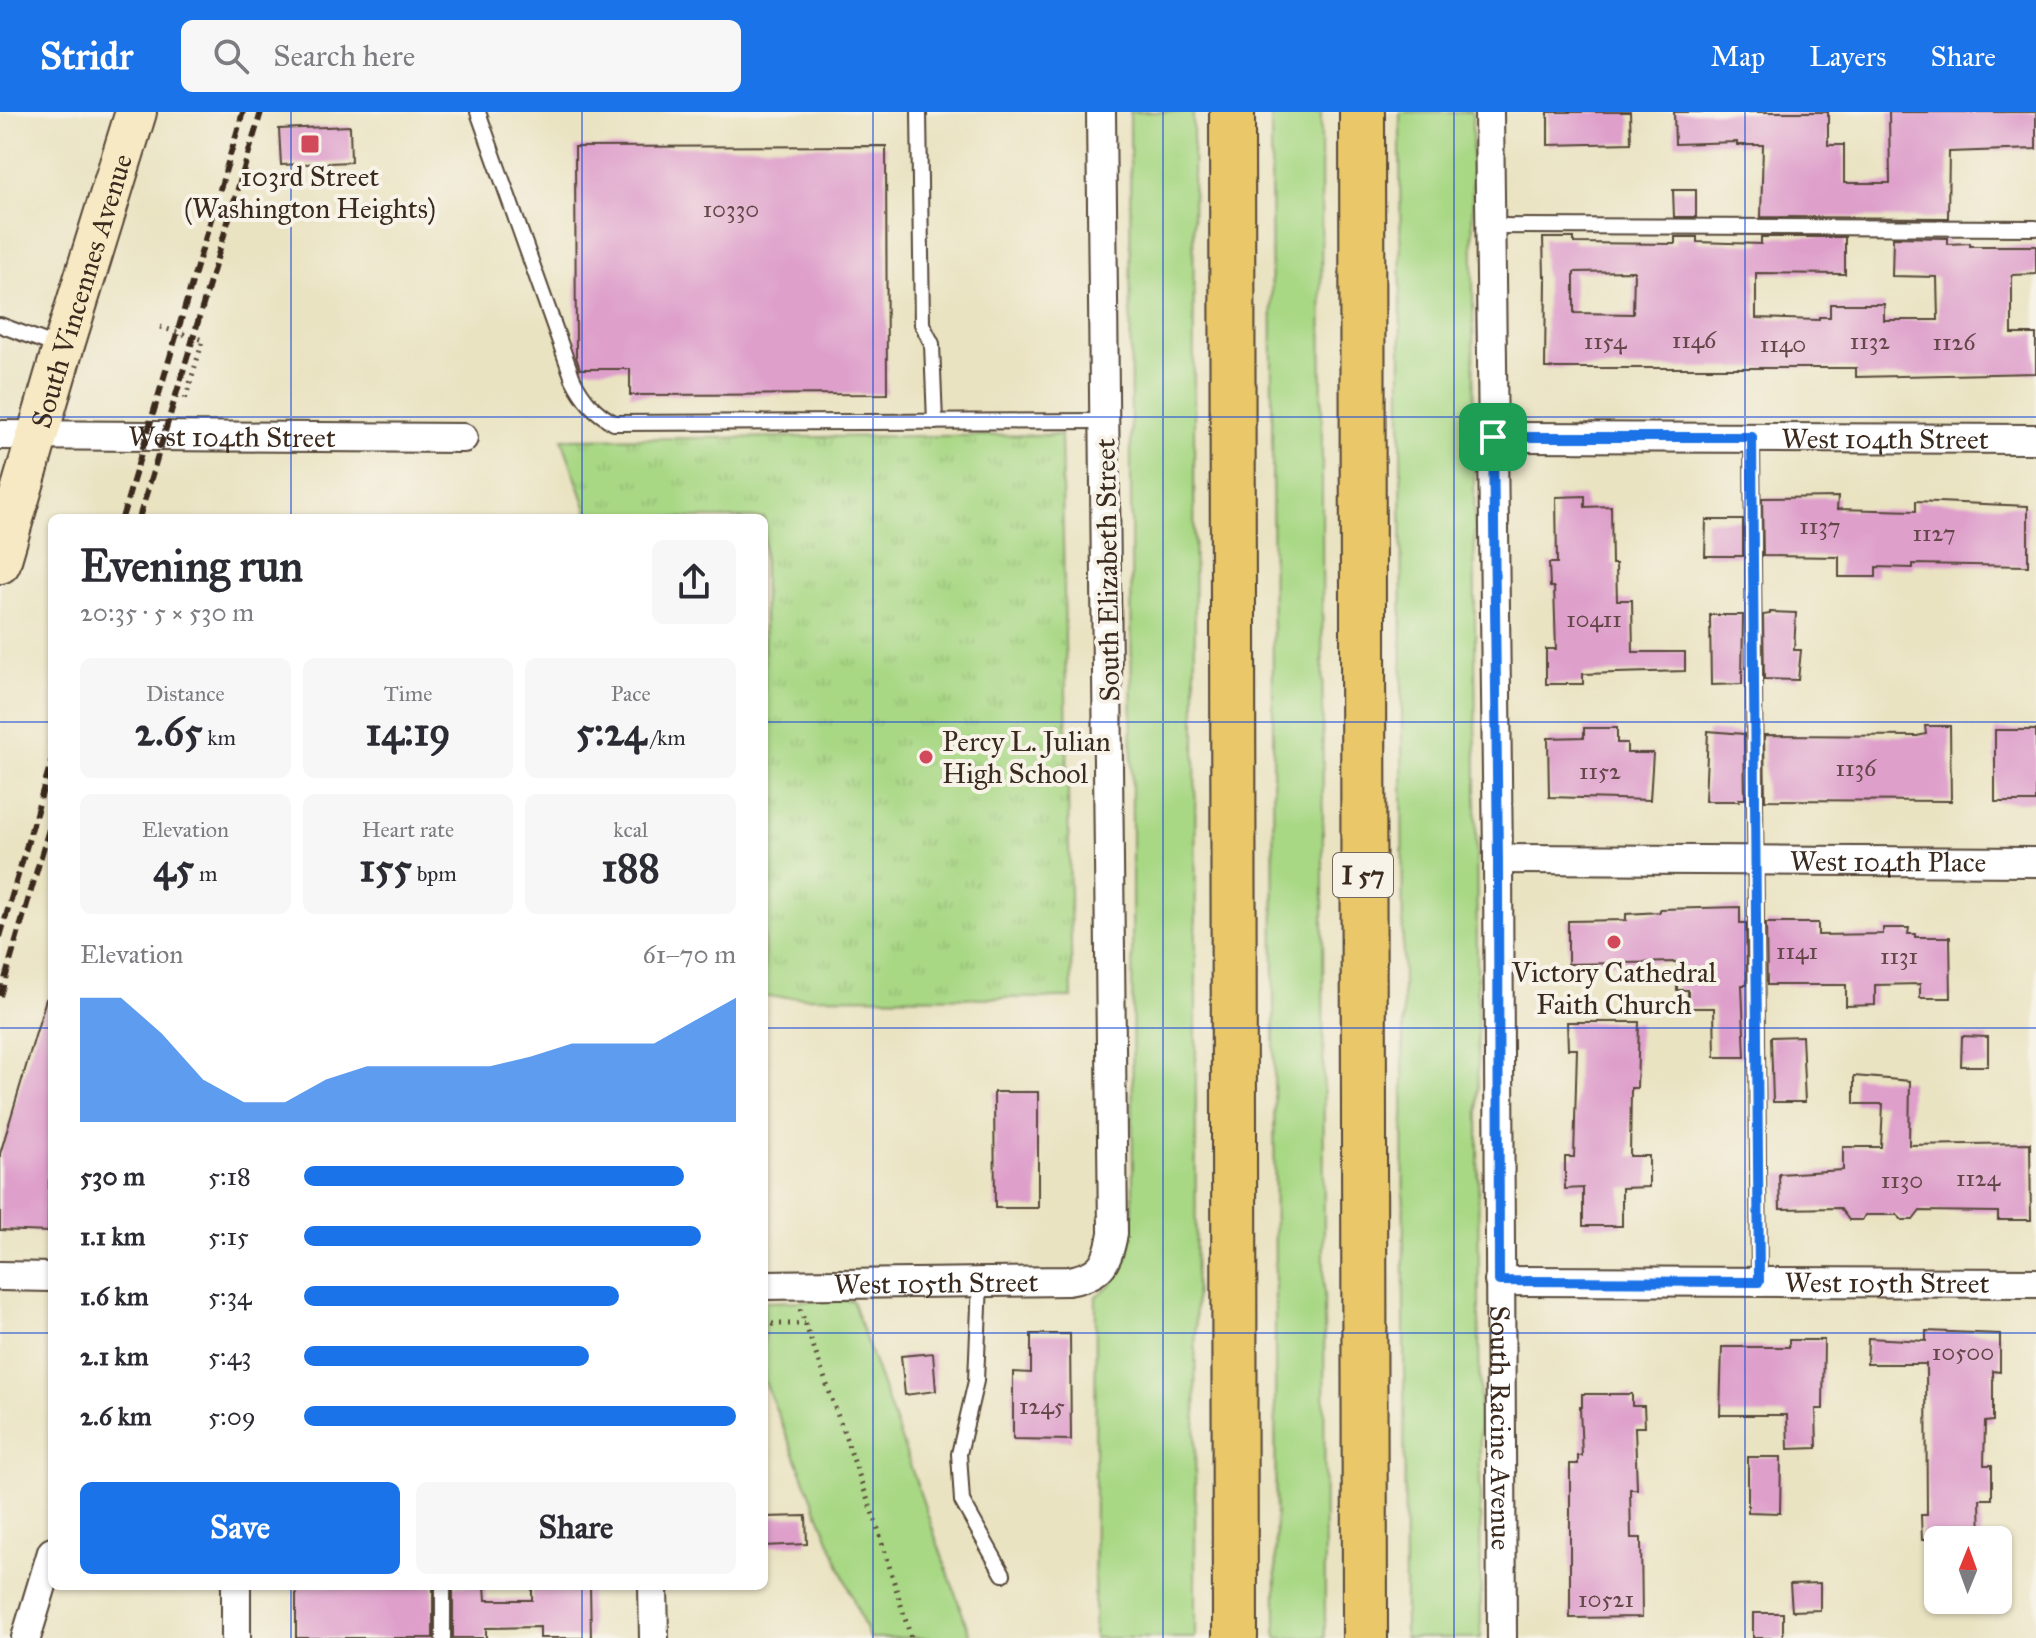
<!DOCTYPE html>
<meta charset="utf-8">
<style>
body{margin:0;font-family:"IM FELL Great Primer",serif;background:#f7f7f7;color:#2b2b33;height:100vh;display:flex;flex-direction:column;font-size:30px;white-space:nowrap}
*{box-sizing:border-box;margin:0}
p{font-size:26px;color:#7c7c81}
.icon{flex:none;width:44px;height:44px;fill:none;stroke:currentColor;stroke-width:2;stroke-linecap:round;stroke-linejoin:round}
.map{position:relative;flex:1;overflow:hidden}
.sheet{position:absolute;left:48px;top:402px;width:720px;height:1076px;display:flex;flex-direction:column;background:#fff;border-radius:12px;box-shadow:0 2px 6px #0004}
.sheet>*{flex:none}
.needle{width:52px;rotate:1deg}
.buttons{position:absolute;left:1924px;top:1414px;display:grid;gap:16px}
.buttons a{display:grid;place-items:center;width:88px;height:88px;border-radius:12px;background:#fff;box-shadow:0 2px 6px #0004;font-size:40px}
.pin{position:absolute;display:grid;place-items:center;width:68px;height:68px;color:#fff;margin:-34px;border-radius:16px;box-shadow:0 4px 12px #0006}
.round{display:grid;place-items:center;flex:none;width:84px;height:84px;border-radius:12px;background:#f7f7f7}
.headline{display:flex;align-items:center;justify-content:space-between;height:136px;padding:0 32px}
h1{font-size:44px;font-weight:700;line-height:60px}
.metrics{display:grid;grid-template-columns:repeat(3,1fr);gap:12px;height:136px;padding:8px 32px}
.metrics div{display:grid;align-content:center;border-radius:12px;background:#f7f7f7;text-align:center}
.metrics b{font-size:40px;font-weight:700}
.metrics small{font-size:22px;font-weight:400}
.metrics p{font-size:22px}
.chart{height:224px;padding:16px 32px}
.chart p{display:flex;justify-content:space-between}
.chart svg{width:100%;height:144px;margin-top:8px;fill:#1a73e8;opacity:.7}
.cta{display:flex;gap:16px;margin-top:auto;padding:16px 32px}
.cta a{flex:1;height:92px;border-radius:12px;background:#1a73e8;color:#fff;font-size:32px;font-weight:700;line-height:92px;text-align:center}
.cta a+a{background:#f7f7f7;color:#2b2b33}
ul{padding:0 32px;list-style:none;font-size:26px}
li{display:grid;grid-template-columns:128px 96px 1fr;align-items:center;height:60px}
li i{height:20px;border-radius:10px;background:#1a73e8}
header{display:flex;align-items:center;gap:48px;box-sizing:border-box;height:112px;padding:0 40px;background:#1a73e8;color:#fff}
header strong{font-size:38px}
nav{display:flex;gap:44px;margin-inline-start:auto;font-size:28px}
.search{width:560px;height:72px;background:#f7f7f7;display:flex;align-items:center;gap:20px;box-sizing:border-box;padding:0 28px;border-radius:12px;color:#7c7c81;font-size:30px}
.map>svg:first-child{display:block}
</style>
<header>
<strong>Stridr</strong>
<div class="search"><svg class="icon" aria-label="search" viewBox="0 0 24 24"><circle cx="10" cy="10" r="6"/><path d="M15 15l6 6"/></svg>Search here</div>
<nav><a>Map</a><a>Layers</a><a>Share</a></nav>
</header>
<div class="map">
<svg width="2036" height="1526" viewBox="0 0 2036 1526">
<defs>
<pattern id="park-tufts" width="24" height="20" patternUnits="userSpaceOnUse" patternTransform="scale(2)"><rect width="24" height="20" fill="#a9d885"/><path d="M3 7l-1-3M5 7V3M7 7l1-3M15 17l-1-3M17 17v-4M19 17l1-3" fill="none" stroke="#92ba72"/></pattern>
</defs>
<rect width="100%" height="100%" fill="#f7f3e8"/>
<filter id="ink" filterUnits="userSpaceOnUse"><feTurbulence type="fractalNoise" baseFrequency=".0125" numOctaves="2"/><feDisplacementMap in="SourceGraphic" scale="16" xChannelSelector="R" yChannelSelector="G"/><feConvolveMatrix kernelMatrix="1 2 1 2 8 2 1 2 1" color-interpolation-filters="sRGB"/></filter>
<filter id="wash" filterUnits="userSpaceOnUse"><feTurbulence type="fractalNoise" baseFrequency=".006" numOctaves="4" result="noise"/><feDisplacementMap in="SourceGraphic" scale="32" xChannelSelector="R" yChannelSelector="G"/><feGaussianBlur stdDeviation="1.8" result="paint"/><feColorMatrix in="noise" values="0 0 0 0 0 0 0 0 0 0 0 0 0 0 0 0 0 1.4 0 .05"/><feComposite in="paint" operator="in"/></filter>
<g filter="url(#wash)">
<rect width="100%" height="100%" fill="#eae3c2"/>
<g fill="#a9d885" stroke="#728152" stroke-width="2">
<path d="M1130,0H1193L1196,888L1195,1526H1094L1096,1184C1124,1166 1130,1144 1133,1113Z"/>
<path d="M1271,0H1321L1325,1526H1276Z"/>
<path d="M1400,0H1472L1481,1526H1405Z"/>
<path d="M852,1188L971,1526H869L764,1268V1190Z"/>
</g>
<path fill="url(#park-tufts)" stroke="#728152" stroke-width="2" d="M1061,323L1072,886L764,885V406H590L562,327Z"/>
<g id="blocks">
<g fill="#de9fcb" fill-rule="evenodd">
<path d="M1548,0H1630L1631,31L1548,33Z"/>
<path d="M1674,0H1828V33H1844V71H1890L1889,0H2036V37L1949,40L1948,106L1761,105L1763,33H1737V30L1675,32Z"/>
<path d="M350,14L351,50L281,53L279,17Z"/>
<path d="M886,34L887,282L630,283V257H580L576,245L575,35Z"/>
<path d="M1673,78H1696V105H1674Z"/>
<path d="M1675,125H1697V130L1761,132V125H1845V162L1756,161V206L1819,208V205H1830V192H1884V208H1938L1937,165L1892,164L1893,125L1948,126V132L1970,131V134H2036V162L2013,163L2012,166V222H2036V261L1856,265V256H1545L1546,164H1544L1543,126H1574V131L1675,132ZM1634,159L1633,202L1574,201V160Z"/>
<path d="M1585,384V395L1611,394L1612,452H1616L1617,488H1632L1633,540H1685V559L1583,562V572H1546V537H1556L1554,475H1550L1549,451H1557L1556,385Z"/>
<path d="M1838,385L1837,397L1916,399V389L2028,394V454L1913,452V456L1876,455V465H1839V445L1763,444L1762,386Z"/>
<path d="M1706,408H1743V444H1705Z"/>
<path d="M1770,500L1796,501L1794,538H1801L1798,568L1764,567L1763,503L1770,502Z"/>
<path d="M1710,503H1743L1742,572L1711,573Z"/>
<path d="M1925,614H1950L1951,689L1765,688L1764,623L1917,624L1926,622Z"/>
<path d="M1584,616H1617V631H1627V641H1653L1650,688L1549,685L1548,626L1584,625Z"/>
<rect x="1995" y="618" width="41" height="72"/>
<path d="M1708,619L1744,622L1745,687H1739V689H1705Z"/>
<path d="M1740,795V811H1746L1747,873H1742L1745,945H1715L1714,896H1688V878H1677V850L1568,852V809L1626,808V802L1660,800V797Z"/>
<path d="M1766,811H1818V823L1883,822V816H1909L1908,822H1915V825H1950L1951,886H1920V872L1875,873V893L1846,894V873H1767Z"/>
<path d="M46,887L52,888V1068H49L48,1120L0,1118V1042Z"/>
<path d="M1567,910H1639L1637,976H1631L1630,1044H1649V1075L1622,1076V1114H1583V1076L1565,1077V1045H1574L1577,937H1568Z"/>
<path d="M1802,924L1805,990H1773L1771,925Z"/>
<path d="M1962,924L1988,925V954H1961Z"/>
<path d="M1854,964L1910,969L1909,1033L2030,1031L2031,1108H1998V1100L1920,1099L1913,1108H1902L1897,1103H1865L1862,1108H1849L1840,1096L1780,1097L1779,1062L1843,1058V1035H1881L1883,992H1854Z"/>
<path d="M994,980H1038V1096H995Z"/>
<path d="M1926,1219L2000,1222V1260L1993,1259V1309L1985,1310L1984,1353H1992V1387H1980L1981,1428H1922L1921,1403H1927L1926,1252H1867L1868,1226L1926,1229Z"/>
<path d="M1031,1222H1070L1071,1328L1013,1327V1260L1031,1261Z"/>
<path d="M1789,1228H1824L1823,1297H1816L1817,1336L1788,1337L1787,1303H1720L1722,1235H1789Z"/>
<path d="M933,1241L936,1279L905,1283L901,1244Z"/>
<path d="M1582,1282H1632V1294H1644L1645,1315H1635L1637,1377H1630L1631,1426H1641L1642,1505L1570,1506V1352H1578V1344H1582L1580,1295H1582Z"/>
<path d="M1748,1345H1781L1780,1401L1748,1400Z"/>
<path d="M806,1404L807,1432L764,1434V1405Z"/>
<path d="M1820,1471V1498L1792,1499L1790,1472Z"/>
<rect x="296" y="1474" width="137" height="52"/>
<path d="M453,1474H485L486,1488H532V1474H590L591,1526H540V1515L486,1516V1526H453Z"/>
<rect x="1753" y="1501" width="30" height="25"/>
</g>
</g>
</g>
<g filter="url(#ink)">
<use href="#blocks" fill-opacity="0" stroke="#554637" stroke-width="2"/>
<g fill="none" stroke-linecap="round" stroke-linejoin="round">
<g stroke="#554637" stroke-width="18">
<g id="lane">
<path d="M478,0L573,267C583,287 594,300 614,311L1105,309"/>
<path d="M919,0L922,212L932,232L935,310"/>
<path d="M1490,114L2036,116"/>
<path d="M0,213L62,236"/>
<path d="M1752,325L1759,1170"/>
<path d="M980,1170L976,1269L959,1342L962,1389L1003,1462"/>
<path d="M443,1474V1526"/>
</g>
</g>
<g stroke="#554637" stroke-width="32">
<g id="street">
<path id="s1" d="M1489,0L1498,747L1502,1526"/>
<path id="s2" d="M0,323L463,326"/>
<path id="s3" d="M1493,325L2036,327"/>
<path id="s4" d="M1498,747L2036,750"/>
<path d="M0,1164L52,1165"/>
<path id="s5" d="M1499,1169L2036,1171"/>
<path id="s6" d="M764,1173L1068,1169C1100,1164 1108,1152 1113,1121L1101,0"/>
<path d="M236,1474V1526"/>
<path d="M653,1474L654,1526"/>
<path d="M26,1526L52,1440"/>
</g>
</g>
<g stroke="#554637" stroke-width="44">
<g id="secondary">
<path id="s7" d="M0,451L63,236L136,0"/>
</g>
</g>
<g stroke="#554637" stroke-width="48">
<g id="highway">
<path d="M1232,0L1235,1526"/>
<path d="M1362,0L1365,1526"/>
</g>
</g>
<g stroke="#554637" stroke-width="5" stroke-dasharray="2 6" stroke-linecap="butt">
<path d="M160,215L203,228L184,291"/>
<path d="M800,1197L877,1414L911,1526"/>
<path d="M764,1212H805"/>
</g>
<use href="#lane" stroke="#fff" stroke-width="14"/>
<use href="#street" stroke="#fff" stroke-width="28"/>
<use href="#secondary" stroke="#f7e9c3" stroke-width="40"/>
<use href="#highway" stroke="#eac769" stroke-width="44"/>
<g stroke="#3b2a1e" stroke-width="6" stroke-dasharray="12 6" stroke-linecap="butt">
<path d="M122,406L243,0"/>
<path d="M139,406L261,0"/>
<path d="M0,825L52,647"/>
<path d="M0,884L52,707"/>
</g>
</g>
</g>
<g fill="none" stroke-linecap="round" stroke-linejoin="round" filter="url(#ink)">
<g stroke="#fff" stroke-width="16">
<path id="route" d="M1493,325H1752L1759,1170L1499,1169L1498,747Z"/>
</g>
<use href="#route" stroke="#1a73e8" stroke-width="10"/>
</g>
<path fill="none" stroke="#1d4ed8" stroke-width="2" stroke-opacity="0.55" d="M291,0V406M582,0V406M873,0V1526M1163,0V1526M1454,0V1526M1745,0V1526M0,305H2036M0,610H52M764,610H2036M0,916H52M764,916H2036M0,1221H52M764,1221H2036M291,1474V1526M582,1474V1526"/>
<g fill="#d1495b" stroke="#f7f3e8" stroke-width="3">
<rect x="300" y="22" width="20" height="20" rx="4"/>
<circle cx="926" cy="645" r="8"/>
<circle cx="1614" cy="830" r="8"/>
</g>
<g text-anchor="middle" stroke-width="8" stroke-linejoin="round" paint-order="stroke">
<g font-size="24" fill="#644749">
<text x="731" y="105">10330</text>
<text x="1694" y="236">1146</text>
<text x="1605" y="237">1154</text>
<text x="1870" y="237">1132</text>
<text x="1954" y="238">1126</text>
<text x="1783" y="240">1140</text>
<text x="1820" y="422">1137</text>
<text x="1934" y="429">1127</text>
<text x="1594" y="515">10411</text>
<text x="1856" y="664">1136</text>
<text x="1600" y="667">1152</text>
<text x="1797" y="847">1141</text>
<text x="1899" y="852">1131</text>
<text x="1978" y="1074">1124</text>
<text x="1902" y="1076">1130</text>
<text x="1963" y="1248">10500</text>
<text x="1042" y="1302">1245</text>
<text x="1606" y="1495">10521</text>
</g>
<rect fill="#f7f3e8" stroke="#73665b" stroke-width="2" x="1333" y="741" width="60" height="44" rx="6"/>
<g font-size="26" font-weight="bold" fill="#3b2a1e">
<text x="1363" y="772">I 57</text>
</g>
<g font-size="28" fill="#3b2a1e" stroke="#f7f3e8">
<text x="310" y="74">103rd Street<tspan x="310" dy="32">(Washington Heights)</tspan></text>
<text x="942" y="639" text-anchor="start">Percy L. Julian<tspan x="942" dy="32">High School</tspan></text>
<text x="1614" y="870">Victory Cathedral<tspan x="1614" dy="32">Faith Church</tspan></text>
</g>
<g font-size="28" fill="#3b2a1e" stroke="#f7f3e8">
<text dy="10" stroke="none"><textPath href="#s7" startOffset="284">South Vincennes Avenue</textPath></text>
<text dy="10" stroke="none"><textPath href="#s2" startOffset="232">West 104th Street</textPath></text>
<text dy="10" stroke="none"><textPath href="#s3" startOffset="392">West 104th Street</textPath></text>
<text transform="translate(1107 458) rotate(-91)" y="10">South Elizabeth Street</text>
<text dy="10" stroke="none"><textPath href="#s4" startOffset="390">West 104th Place</textPath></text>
<text dy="10" stroke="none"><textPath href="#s6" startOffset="172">West 105th Street</textPath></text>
<text dy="10" stroke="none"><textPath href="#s5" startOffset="388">West 105th Street</textPath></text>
<text dy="10" stroke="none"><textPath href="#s1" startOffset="1316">South Racine Avenue</textPath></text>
</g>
</g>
</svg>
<div class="buttons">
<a><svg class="needle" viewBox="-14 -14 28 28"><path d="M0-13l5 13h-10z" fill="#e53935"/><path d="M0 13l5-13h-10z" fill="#7c7c81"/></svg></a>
</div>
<div class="pin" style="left:1493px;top:325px;background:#1e9e55"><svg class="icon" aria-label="arrive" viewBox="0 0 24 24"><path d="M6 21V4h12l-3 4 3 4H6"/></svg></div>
<section class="sheet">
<div class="headline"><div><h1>Evening run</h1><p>20:35 · 5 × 530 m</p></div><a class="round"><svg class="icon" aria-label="share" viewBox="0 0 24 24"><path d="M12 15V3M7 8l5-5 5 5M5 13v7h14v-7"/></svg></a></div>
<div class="metrics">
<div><p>Distance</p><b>2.65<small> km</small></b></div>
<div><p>Time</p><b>14:19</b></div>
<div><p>Pace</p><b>5:24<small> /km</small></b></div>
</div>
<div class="metrics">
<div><p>Elevation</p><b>45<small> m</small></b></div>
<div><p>Heart rate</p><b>155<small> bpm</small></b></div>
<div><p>kcal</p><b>188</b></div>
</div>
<div class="chart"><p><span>Elevation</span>61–70 m</p>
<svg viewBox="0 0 160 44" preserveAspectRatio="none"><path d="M0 44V6L10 6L20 17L30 31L40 38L50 38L60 31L70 27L80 27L90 27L100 27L110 24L120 20L130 20L140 20L150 13L160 6V44z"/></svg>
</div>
<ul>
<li><b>530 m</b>5:18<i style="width:88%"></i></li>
<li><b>1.1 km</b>5:15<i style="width:92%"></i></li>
<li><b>1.6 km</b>5:34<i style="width:73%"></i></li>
<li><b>2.1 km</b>5:43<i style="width:66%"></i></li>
<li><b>2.6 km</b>5:09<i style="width:100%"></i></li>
</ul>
<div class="cta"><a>Save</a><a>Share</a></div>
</section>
</div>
